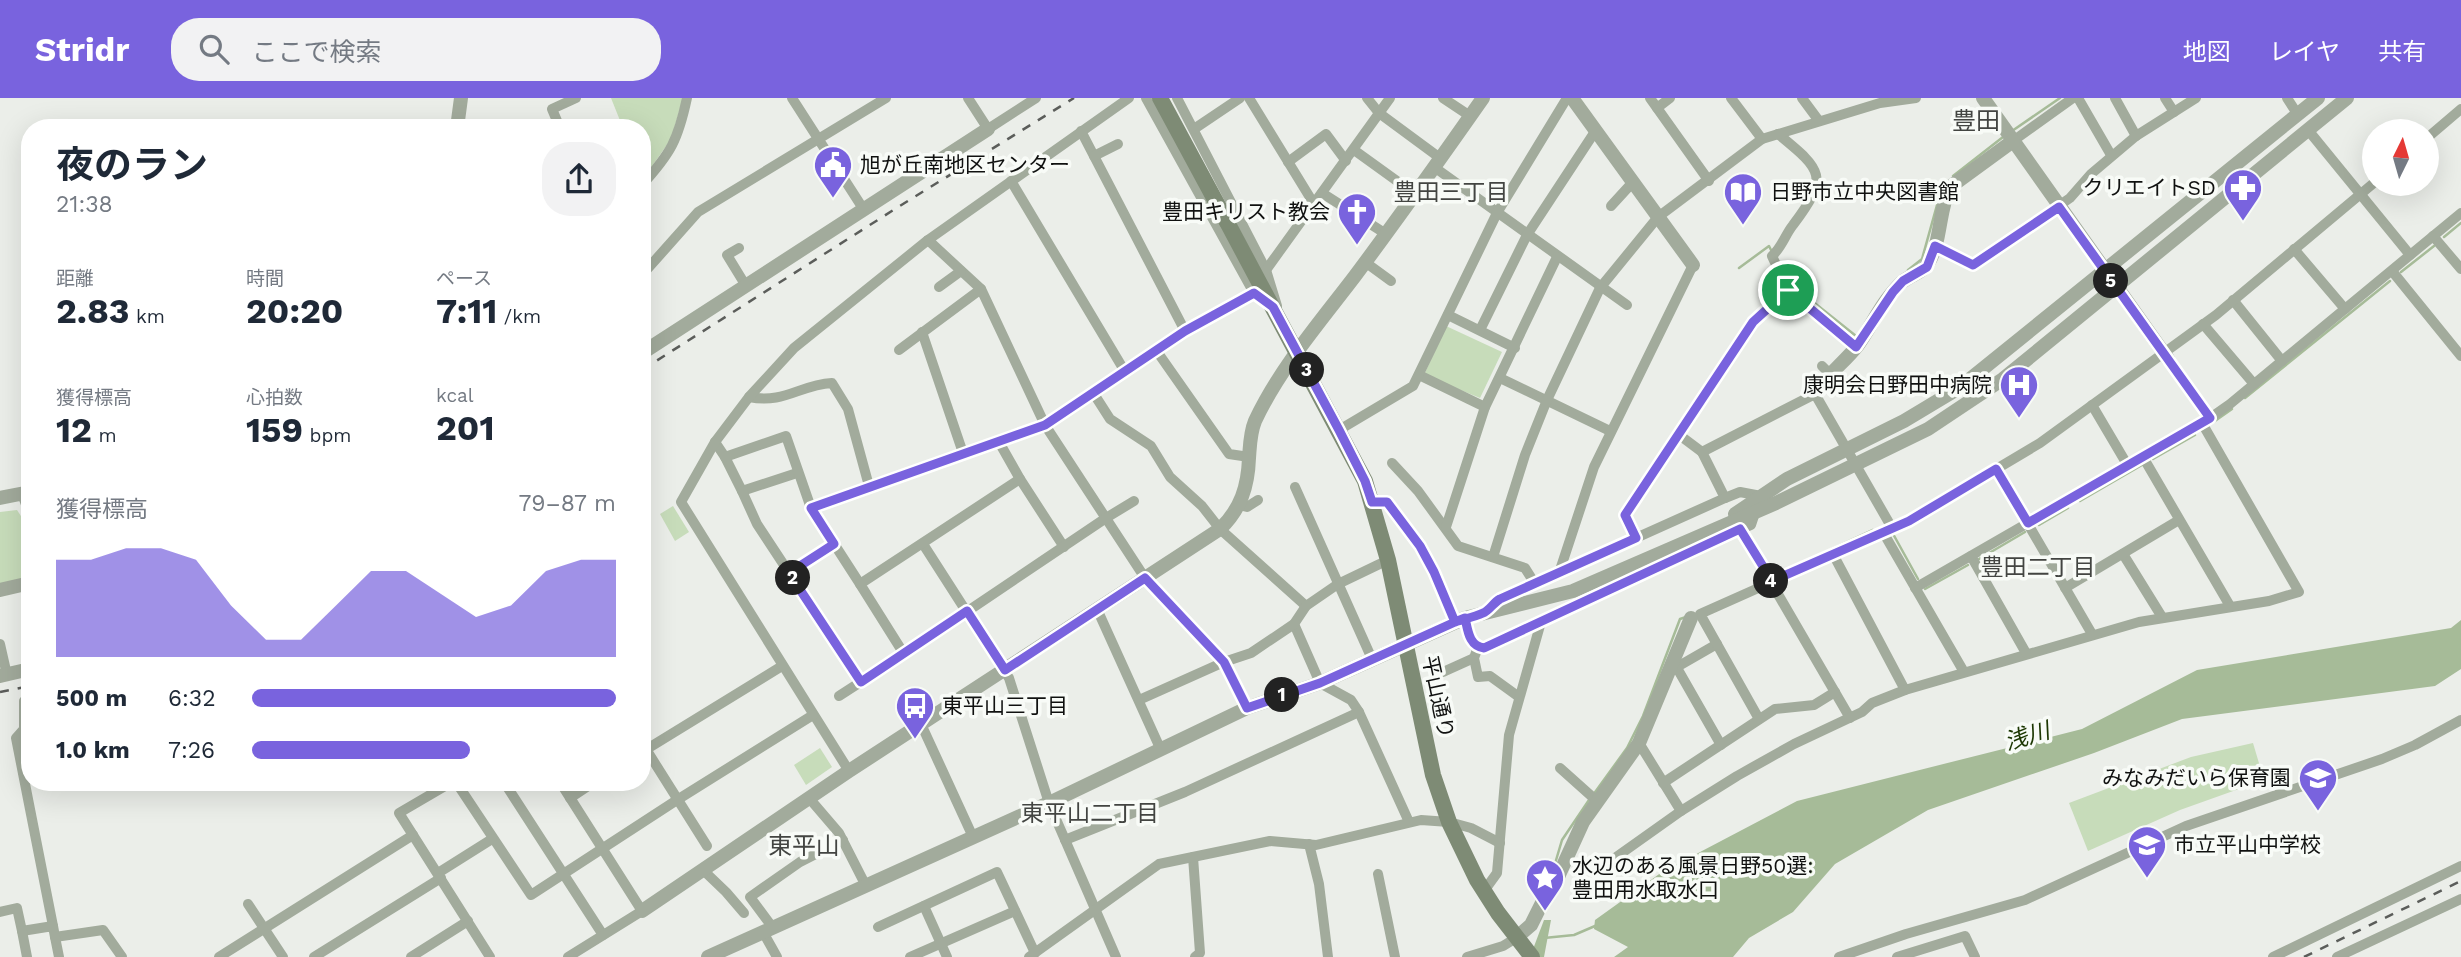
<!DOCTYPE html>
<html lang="ja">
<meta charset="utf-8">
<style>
body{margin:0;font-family:"Work Sans","Noto Sans JP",sans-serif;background:#f2f2f3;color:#1f2937;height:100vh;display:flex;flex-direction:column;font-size:26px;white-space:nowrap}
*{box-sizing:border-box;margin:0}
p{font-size:23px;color:#747a83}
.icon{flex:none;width:38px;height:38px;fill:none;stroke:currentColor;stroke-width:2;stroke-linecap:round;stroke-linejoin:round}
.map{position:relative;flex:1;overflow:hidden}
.sheet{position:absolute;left:21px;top:21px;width:630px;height:672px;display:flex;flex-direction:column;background:#fff;border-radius:28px;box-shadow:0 7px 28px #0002}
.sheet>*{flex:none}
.needle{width:46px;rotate:5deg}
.controls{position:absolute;left:2362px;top:21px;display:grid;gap:14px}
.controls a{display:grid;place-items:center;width:77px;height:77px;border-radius:50%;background:#fff;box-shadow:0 7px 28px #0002;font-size:35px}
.pin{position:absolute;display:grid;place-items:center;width:60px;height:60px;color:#fff;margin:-30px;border:4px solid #fff;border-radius:50%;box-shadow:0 2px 7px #0007}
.km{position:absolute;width:35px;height:35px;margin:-18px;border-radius:50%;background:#222;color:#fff;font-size:19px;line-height:35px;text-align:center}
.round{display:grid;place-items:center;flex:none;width:74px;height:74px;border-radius:28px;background:#f2f2f3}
.summary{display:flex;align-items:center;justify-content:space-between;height:119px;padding:0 35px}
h1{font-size:38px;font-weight:700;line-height:52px}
.metrics{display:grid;grid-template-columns:repeat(3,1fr);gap:10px;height:119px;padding:7px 35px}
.metrics div{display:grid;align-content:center}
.metrics b{font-size:35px;font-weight:700}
.metrics small{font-size:19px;font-weight:400}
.metrics p{font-size:19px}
.chart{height:196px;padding:14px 35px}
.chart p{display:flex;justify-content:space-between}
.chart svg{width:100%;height:126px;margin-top:7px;fill:#7963de;opacity:.7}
ul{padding:0 35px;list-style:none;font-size:23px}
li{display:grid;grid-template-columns:112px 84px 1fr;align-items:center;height:52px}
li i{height:18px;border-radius:9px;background:#7963de}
header{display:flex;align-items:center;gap:42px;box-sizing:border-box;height:98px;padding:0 35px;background:#7963de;color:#fff}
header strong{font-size:33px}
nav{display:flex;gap:38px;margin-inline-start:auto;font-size:24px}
.search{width:490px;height:63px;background:#f2f2f3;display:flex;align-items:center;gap:18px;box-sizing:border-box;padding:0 24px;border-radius:28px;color:#747a83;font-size:26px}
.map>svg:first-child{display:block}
</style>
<header>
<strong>Stridr</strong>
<div class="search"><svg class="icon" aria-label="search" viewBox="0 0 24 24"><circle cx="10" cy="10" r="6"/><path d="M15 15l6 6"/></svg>ここで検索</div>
<nav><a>地図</a><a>レイヤ</a><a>共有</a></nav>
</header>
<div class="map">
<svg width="2461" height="859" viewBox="0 0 2461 859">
<rect width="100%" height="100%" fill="#ebeee9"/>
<g fill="#c7dcba">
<path d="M611,0H683L671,41L643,81L642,30H623Z"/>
<path d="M1446,228L1502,254L1480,300L1424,277Z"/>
<path d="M673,408L689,434L675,443L660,416Z"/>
<path d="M17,412L30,432V480L0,487V414Z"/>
<path d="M2253,645L2264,682L2180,712L2088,753L2069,705L2191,659Z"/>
<path d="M820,650L832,669L806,687L794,667Z"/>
</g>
<g fill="#a6bb98">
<path d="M2461,522V571L2435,588L2182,621L2094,655L1928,712L1835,766L1793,814L1749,840L1733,859H1614L1628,849L1594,831L1595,822L1662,774L1797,703L2082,631L2197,572L2451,530Z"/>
<path d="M1544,822H1551L1544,859H1530Z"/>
</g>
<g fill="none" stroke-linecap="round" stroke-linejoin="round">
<g stroke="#a6bb98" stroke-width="2.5">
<path d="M2012,33L2060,0"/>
<path d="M1953,78L2003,39"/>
<path d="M1940,97L1945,84"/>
<path d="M2444,139L2461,125"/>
<path d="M1739,170L1769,148L1771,152"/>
<path d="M1908,172L1922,161L1937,107"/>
<path d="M2401,174L2434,148"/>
<path d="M1789,182L1792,187L1856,238"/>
<path d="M2245,300L2390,183"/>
<path d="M2212,325L2232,311"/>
<path d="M2153,361L2195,337"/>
<path d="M2080,403L2142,367"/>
<path d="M2039,427L2068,410"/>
<path d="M1892,434L1918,481"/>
<path d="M1819,457L1873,432"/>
<path d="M1979,461L2025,434"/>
<path d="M1925,491L1968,467"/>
<path d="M1593,697L1627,650L1643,618L1680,521L1686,519"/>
<path d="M1554,769L1562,742L1589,702"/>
<path d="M1544,840L1574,837L1595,828"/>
</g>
<g stroke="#a2ab9c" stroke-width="10">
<path d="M792,0L864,112"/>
<path d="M968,0L988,31L1036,0"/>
<path d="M1146,0L1254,195L1268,204"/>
<path d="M1177,0L1266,172L1277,208"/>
<path d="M1249,0L1314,106"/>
<path d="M1367,0L1379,15L1440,60"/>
<path d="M1443,0L1470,18"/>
<path d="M1650,0L1709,83"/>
<path d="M1731,0L1762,41"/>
<path d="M1802,0L1819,23"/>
<path d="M2078,0L2111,57"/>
<path d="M2115,0L2136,38"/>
<path d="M2165,0L2174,14"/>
<path d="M2287,0L2298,17"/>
<path d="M1657,10L1670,0"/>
<path d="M560,30L552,11L576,0"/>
<path d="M1194,31L1240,0"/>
<path d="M2308,32L2410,157"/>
<path d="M1081,33L1185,233L1156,252L1229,356L1249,359"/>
<path d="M1778,36C1822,72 1830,78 1793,127C1785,137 1782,149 1772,158L1788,192L1856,249"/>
<path d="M2427,40L2461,11"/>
<path d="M2013,43L2073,0"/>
<path d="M1354,52L1415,96"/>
<path d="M1094,58L1118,46"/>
<path d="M1288,64L1326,36L1346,63"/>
<path d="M1434,69L1627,207"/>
<path d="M1011,83L1124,272"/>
<path d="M642,87C671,55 678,42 687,0"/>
<path d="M1322,95L1386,136"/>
<path d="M1611,108L1633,84"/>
<path d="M2433,138L2461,171"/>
<path d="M928,142L981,191L1045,327L1145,480L1224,564L1247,610"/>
<path d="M1935,148L1973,167L2070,100L2091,76L2136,38L2196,0"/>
<path d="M739,150L727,157L746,188"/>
<path d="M2294,151L2345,211"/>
<path d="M1365,164L1391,183"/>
<path d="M1266,172L1390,0"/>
<path d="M2392,173L2461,258"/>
<path d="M642,177L698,114L886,0"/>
<path d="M939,189L961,173"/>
<path d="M2233,202L2282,263"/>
<path d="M1448,217L1515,250"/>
<path d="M2203,226L2254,286"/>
<path d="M1480,232L1527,137L1596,32"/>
<path d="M1185,233L1254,195"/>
<path d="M922,234L963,355L999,344L1045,327L1156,252"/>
<path d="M899,252L981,191"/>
<path d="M2168,261L2210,320"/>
<path d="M1822,268L1830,276"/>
<path d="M1419,277L1485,309"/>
<path d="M1500,280L1610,333"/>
<path d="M1094,296L1110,321L1151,348L1170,379L1202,408L1220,431L1306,508"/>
<path d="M749,299C785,306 799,287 832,285L848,311L869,388"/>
<path d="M2092,307L2128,368"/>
<path d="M1339,332L1413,288L1497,115L1567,0"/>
<path d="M1678,336L1702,354L1815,296L1892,430"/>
<path d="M715,344L725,359L742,393L797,375"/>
<path d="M999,344L1020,381L1064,449"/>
<path d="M1702,354L1725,400"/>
<path d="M725,359L786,338L811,410L860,486"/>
<path d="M2143,359L2230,508"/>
<path d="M1392,365L1418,393L1458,448L1525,470L1535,486"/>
<path d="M1996,371L2092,536"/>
<path d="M1295,389L1372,561"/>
<path d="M742,393L757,426L861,584"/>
<path d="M22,396L30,417"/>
<path d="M1372,404H1387L1420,448L1434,474L1455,524"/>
<path d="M1239,407L1247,409L1258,402"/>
<path d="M811,410L963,355"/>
<path d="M1446,429L1485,309L1557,159"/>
<path d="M1740,431L1850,620"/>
<path d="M1883,434L1964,574"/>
<path d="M1636,440L1625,417L1753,224L1788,192"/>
<path d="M923,446L1009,580L1049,705L1116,859"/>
<path d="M1833,456L1905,592L2139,524L2269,503L2299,494L2202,325"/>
<path d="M2123,456L2162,519"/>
<path d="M1971,458L2026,555"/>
<path d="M1493,459L1525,357L1547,302L1600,190L1658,119L1762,41L1880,5L1916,0"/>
<path d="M789,475L834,446"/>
<path d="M1559,475L1594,369L1693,167"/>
<path d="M1915,490L2210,320L2230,306L2461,115"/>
<path d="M2065,490L2179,422"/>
<path d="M1097,511L1160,650"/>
<path d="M1486,515L1493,505L1500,501L1725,400L1740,394L1761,398"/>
<path d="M1465,520C1468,533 1469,547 1484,550L1609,493L1635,478L1751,427L1755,415"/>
<path d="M1294,526L1320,585L1351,602L1359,614L1409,724"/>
<path d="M0,546L7,577"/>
<path d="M1478,549L1474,560L1478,579L1490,578L1519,599"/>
<path d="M904,556L1106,420L1134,403"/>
<path d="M1673,563L1721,647"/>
<path d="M1677,569L1717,546"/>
<path d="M1443,574L1474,560"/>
<path d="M839,598L904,556L860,486L1020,381"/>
<path d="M1139,602L1224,564L1251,555L1294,526L1306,508L1338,486L1388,462"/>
<path d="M24,603V631L16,640L53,828"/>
<path d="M1759,621L1700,516L1909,423L2040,345L2216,217L2375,84"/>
<path d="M921,626L973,739"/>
<path d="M1639,645L1681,713"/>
<path d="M644,648L707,748"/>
<path d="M642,654L782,568"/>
<path d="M1560,670L1598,704"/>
<path d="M849,673L681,404L715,344L749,299L794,250L928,142L1129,0"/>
<path d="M452,684L399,715L490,859"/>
<path d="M456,684L531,797L677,702L813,617"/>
<path d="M504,684L603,837"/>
<path d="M560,684L642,813L568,859"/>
<path d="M1663,685L1775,611L1814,607L1835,594"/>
<path d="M570,700L594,684"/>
<path d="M809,700L839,735L866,788"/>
<path d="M1065,742L1185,694L1359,614"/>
<path d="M1309,746L1319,786L1328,859"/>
<path d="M1193,759L1200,855L1195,859"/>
<path d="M1612,762L1681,713L1737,678L1794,646L1862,614L1872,605L1905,592"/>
<path d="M703,772L726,794L744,815"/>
<path d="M438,775L492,741"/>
<path d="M1378,776L1395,859"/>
<path d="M1484,793L1497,775L1509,637L1541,524"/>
<path d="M248,806L283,859"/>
<path d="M924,808L947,859"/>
<path d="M0,814L17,810L22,833L53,828L55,839L103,832L122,859"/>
<path d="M878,829L997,774L1035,855"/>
<path d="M773,830L750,799L800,764L843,742"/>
<path d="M22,833L27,859"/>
<path d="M763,834L777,859"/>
<path d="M55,839L59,859"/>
<path d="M219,859L413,737"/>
<path d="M314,859L441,780"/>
<path d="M411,859L468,823"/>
<path d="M910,859L1015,813"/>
<path d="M1029,859L1159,766L1270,743L1316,747L1421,722L1449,724L1471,730L1500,745"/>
<path d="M1467,859L1503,848L1516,840"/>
<path d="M1839,859L1906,836L2025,802L2186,728L2382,661L2415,647L2461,622"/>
<path d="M1897,859L1965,838L1975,859"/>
<path d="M2273,859L2461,768"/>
<path d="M2337,859L2461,801"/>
</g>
<g stroke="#a2ab9c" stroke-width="14">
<path d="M1572,0L1693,167"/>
<path d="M1983,0L2168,261"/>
<path d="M457,30L461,0"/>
<path d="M642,255L988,31"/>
<path d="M1815,296C1826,277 1845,264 1858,247C1872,227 1883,202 1901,185C1908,178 1922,175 1927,167C1942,145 1938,113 1950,89L2013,43"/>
<path d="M0,400L30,394"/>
<path d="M1735,416L1787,381L1904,323L1959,290L2318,0"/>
<path d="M0,492L30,485"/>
<path d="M0,578L30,571"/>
<path d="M642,813L849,673L1220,431C1241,411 1248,388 1249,360C1250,347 1250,335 1255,323C1280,270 1320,224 1355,178C1399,119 1441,60 1483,0"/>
<path d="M1516,840L1531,827L1544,801L1557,781L1583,724L1639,645L1691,520"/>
<path d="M708,859L1049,705L1247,610L1320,585L1465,520L1573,493L1776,405L1928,331L2003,281L2347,0"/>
</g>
<path stroke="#7e8b75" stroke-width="16" d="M1227,124L1365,383L1388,462L1433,677L1449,724L1477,782L1498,815L1532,859"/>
<g stroke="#5b5d5a" stroke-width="2.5" stroke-dasharray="9 9" stroke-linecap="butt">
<path d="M642,272L895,111L1074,0"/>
<path d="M0,594L30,588"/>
<path d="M2304,859L2461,783"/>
</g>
<path stroke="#7e8b75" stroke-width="16" d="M1160,0L1227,124"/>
</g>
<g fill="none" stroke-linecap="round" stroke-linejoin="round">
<g stroke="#fff" stroke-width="14">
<path id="route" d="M1788,192L1753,224L1625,417L1636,440L1500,501C1493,505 1489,513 1483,515C1474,519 1464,521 1455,524L1320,585L1247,610L1224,564L1145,480L1005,572L967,513L861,584L789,475L834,446L811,410L1045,327L1185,233L1254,195L1273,209L1339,332L1365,383L1372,404H1387L1420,448L1434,474L1455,524L1465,520C1468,533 1469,548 1484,550L1740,431L1772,483L1909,423L1996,371L2028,425L2210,320L2059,109L1973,167L1935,148L1927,169L1903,183L1893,194L1856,249L1788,192"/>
</g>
<use href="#route" stroke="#7963de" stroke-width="9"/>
</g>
<defs>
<g id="civic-pin" transform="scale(2.0125)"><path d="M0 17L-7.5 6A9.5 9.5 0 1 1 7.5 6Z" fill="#7963de" stroke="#f8fbf7"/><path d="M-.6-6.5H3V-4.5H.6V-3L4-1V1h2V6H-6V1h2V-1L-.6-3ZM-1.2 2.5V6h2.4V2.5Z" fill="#fff"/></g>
<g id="pharmacy-pin" transform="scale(2.0125)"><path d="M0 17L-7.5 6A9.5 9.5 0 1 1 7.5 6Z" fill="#7963de" stroke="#f8fbf7"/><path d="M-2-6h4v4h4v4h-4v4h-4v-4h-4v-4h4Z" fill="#fff"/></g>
<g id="library-pin" transform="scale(2.0125)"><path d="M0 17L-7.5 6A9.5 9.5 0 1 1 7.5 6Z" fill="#7963de" stroke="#f8fbf7"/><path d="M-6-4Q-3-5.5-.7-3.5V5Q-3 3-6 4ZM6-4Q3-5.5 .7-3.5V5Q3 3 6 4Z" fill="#fff"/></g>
<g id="church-pin" transform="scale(2.0125)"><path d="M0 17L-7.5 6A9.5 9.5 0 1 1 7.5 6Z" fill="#7963de" stroke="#f8fbf7"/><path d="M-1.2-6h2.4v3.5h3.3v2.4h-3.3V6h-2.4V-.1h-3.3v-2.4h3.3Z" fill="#fff"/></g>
<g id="hospital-pin" transform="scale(2.0125)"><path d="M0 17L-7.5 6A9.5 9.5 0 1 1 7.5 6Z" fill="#7963de" stroke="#f8fbf7"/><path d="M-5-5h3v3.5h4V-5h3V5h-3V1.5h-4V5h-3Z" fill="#fff"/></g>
<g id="bus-pin" transform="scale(2.0125)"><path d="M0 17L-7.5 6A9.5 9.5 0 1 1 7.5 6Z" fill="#7963de" stroke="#f8fbf7"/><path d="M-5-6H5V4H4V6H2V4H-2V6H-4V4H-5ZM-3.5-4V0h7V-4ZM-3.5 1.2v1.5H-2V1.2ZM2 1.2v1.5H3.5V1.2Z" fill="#fff"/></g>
<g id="school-pin" transform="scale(2.0125)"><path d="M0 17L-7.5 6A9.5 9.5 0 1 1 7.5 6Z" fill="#7963de" stroke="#f8fbf7"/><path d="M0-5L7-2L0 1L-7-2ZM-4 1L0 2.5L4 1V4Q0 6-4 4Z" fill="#fff"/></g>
<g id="sight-pin" transform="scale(2.0125)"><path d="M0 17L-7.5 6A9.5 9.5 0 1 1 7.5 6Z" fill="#7963de" stroke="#f8fbf7"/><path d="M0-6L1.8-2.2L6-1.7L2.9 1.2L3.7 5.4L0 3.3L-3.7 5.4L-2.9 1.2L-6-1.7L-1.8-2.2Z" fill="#fff"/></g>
</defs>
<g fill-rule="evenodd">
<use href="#civic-pin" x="833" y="67"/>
<use href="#pharmacy-pin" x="2243" y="90"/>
<use href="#library-pin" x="1743" y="94"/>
<use href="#church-pin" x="1357" y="114"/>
<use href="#hospital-pin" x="2019" y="287"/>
<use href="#bus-pin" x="915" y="608"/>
<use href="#school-pin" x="2318" y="680"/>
<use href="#school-pin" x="2147" y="747"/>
<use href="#sight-pin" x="1545" y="780"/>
</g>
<g text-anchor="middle" stroke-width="7" stroke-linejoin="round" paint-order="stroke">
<g font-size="21" fill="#101110" stroke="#f8fbf7" text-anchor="start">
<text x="860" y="74">旭が丘南地区センター</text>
<text x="2216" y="97" text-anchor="end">クリエイトSD</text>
<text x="1770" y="101">日野市立中央図書館</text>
<text x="1330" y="121" text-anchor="end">豊田キリスト教会</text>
<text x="1992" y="294" text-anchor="end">康明会日野田中病院</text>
<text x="942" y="615">東平山三丁目</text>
<text x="2291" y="687" text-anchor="end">みなみだいら保育園</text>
<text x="2174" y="754">市立平山中学校</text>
<text x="1572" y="775">水辺のある風景日野50選:<tspan x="1572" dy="24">豊田用水取水口</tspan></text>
</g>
<g font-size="21" fill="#101110" stroke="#f8fbf7">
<text transform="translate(1438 599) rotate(78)" y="7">平山通り</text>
</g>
<g font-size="23" fill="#434542" stroke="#f8fbf7">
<text x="1451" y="102">豊田三丁目</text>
<text x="2038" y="477">豊田二丁目</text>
<text x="1090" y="723">東平山二丁目</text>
</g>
<g font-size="23" font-style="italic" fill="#1c3702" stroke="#f8fbf7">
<text transform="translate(2027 638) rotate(-17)" y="8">浅川</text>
</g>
<g font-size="24" fill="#434542" stroke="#f8fbf7">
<text x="1976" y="31">豊田</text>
<text x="804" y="756">東平山</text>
</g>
</g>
</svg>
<div class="controls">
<a><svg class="needle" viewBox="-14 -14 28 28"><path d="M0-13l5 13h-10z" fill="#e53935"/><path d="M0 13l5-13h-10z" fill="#747a83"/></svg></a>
</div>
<div class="pin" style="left:1788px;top:192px;background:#1e9e55"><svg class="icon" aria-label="arrive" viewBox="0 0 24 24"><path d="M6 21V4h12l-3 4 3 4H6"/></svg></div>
<b class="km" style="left:1282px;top:597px">1</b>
<b class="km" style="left:793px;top:480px">2</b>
<b class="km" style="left:1307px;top:272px">3</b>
<b class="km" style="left:1771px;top:483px">4</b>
<b class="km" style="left:2111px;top:183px">5</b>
<section class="sheet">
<div class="summary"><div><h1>夜のラン</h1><p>21:38</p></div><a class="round"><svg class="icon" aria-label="share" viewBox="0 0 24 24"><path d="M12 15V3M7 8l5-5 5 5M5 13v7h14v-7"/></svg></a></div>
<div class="metrics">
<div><p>距離</p><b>2.83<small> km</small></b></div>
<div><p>時間</p><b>20:20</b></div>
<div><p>ペース</p><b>7:11<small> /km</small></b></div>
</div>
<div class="metrics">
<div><p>獲得標高</p><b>12<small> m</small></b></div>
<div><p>心拍数</p><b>159<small> bpm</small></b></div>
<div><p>kcal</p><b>201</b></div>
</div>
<div class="chart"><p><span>獲得標高</span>79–87 m</p>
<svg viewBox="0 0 160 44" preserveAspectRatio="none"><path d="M0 44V10L10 10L20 6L30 6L40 10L50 26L60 38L70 38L80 26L90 14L100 14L110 22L120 30L130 26L140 14L150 10L160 10V44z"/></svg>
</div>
<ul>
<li><b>500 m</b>6:32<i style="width:100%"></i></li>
<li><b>1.0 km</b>7:26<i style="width:60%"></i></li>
</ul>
</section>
</div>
